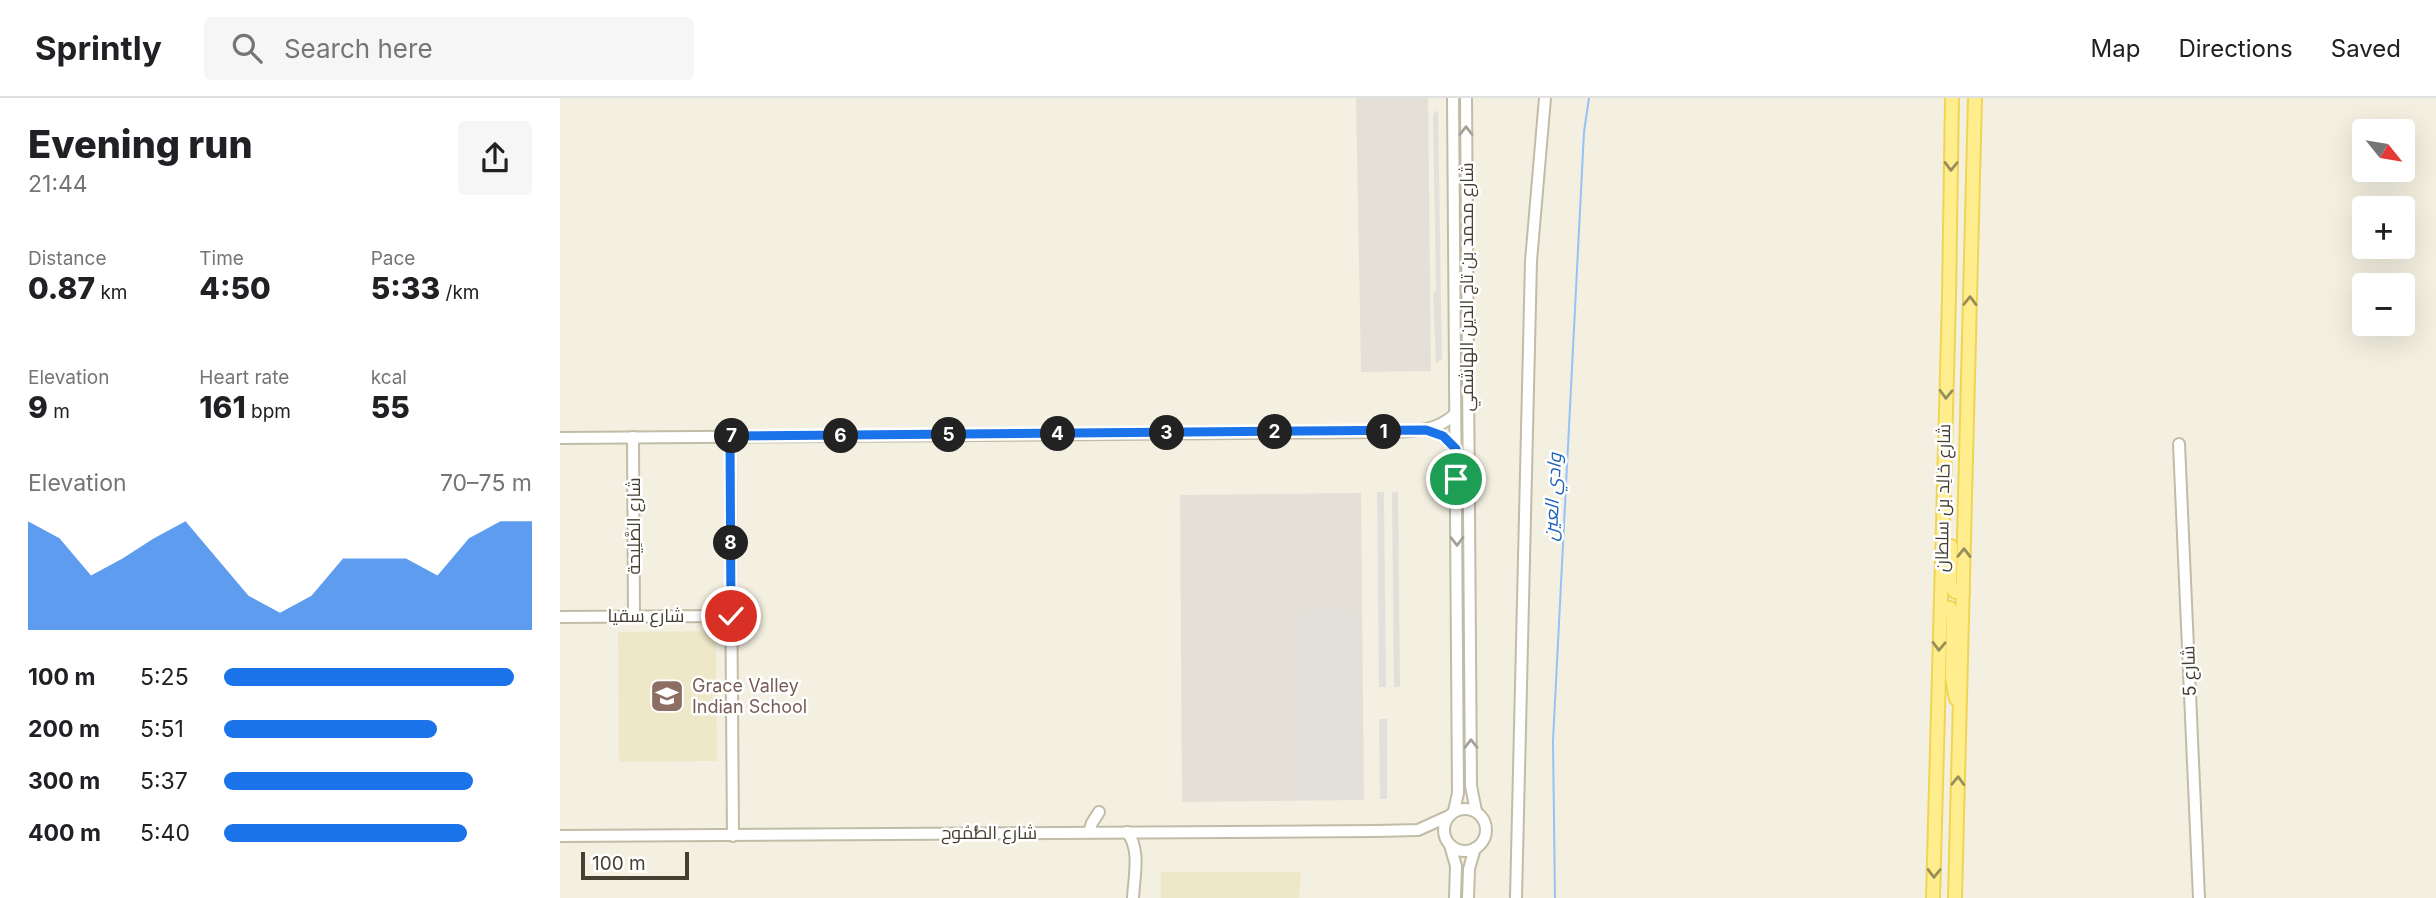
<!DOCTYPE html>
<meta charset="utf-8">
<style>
body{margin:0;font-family:Inter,Cairo,sans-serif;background:#f6f6f6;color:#202124;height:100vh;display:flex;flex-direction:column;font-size:26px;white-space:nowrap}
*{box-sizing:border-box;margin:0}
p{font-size:23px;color:#757577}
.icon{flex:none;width:38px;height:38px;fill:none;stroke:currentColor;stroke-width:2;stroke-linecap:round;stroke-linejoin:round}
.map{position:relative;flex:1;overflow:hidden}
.drawer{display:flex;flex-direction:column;background:#fff;width:560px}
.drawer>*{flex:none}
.needle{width:46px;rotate:120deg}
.fabs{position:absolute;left:1792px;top:21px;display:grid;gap:14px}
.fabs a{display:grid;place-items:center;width:63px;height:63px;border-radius:7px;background:#fff;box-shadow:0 7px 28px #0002;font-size:35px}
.scale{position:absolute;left:21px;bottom:18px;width:108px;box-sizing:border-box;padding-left:7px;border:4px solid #444032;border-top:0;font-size:19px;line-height:24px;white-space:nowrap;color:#444032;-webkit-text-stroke:5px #fff;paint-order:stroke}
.pin{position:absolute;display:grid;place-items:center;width:60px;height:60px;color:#fff;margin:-30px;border:4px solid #fff;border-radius:50%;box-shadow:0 2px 7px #0007}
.km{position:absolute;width:35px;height:35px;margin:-18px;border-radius:50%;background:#222;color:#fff;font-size:19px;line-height:35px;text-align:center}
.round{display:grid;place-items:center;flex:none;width:74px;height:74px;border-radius:7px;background:#f6f6f6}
.headline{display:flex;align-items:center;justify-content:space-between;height:119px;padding:0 28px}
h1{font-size:38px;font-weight:800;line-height:52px}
.stats{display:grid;grid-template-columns:repeat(3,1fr);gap:10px;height:119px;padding:7px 28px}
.stats div{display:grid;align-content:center}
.stats b{font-size:30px;font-weight:800}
.stats small{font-size:19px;font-weight:400}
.stats p{font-size:19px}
.chart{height:196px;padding:14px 28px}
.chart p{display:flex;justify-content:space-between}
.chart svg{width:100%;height:126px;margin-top:7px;fill:#1a73e8;opacity:.7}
ul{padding:0 28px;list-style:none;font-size:23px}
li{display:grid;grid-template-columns:112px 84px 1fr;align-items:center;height:52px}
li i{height:18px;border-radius:9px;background:#1a73e8}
header{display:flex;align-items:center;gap:42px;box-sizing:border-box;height:98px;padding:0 35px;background:#fff;border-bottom:2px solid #e0e0e0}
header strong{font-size:33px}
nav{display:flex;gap:38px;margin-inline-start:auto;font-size:24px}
.search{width:490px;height:63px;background:#f6f6f6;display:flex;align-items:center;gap:18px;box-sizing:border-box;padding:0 24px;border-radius:7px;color:#757577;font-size:26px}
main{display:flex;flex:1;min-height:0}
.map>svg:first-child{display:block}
</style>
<header>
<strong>Sprintly</strong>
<div class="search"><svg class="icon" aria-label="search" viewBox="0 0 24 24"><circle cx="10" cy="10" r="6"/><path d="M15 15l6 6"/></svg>Search here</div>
<nav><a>Map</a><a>Directions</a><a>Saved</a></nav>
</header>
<main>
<section class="drawer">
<div class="headline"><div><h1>Evening run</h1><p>21:44</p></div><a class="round"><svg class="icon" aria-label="share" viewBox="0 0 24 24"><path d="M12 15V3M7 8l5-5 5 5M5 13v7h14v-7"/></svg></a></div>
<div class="stats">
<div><p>Distance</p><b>0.87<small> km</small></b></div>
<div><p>Time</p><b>4:50</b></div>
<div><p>Pace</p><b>5:33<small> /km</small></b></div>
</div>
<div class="stats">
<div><p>Elevation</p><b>9<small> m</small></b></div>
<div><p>Heart rate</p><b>161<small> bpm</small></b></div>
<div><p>kcal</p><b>55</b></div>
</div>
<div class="chart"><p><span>Elevation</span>70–75 m</p>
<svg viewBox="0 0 160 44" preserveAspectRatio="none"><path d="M0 44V6L10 12L20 25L30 19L40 12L50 6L60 19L70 32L80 38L90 32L100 19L110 19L120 19L130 25L140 12L150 6L160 6V44z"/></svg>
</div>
<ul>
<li><b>100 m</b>5:25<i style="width:94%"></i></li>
<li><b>200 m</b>5:51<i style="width:69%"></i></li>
<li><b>300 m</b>5:37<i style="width:81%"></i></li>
<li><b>400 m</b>5:40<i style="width:79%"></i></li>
</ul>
</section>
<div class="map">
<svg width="1876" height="800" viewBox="0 0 1876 800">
<rect width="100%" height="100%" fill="#f3f0e1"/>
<g fill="#e4e0d7">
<path d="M796,0H868L871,273L801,274Z"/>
<path d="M801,395L804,702L622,704L620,397Z"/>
</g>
<g fill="#eee8c9">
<path d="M156,533L157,663L59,664L58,534Z"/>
<path d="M601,774H741L739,800H601Z"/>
</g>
<g fill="#e2e0db">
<path d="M878,12L882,261L876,265L873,196L876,192L873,16Z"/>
<path d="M817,394H824L826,589H819Z"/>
<path d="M832,394H838L840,589H834Z"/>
<path d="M791,514L790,530H794L796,699L742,701L740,515Z"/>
<path d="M819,621H827V701H820Z"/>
</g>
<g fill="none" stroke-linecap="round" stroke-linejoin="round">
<path stroke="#96c3f7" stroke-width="2" d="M995,800L993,643L1024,34L1029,0"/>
<g stroke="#c1bca6" stroke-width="14">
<g id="minor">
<path d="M893,0L898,695L894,713"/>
<path d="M906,0L911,688L916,713"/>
<path d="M867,332L883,338L896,350"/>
<path d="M170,338L173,738"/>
<path d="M73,339L74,518"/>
<path d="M0,340L830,334C854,333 876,334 895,316"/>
<path d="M1619,346L1639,800"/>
<path d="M0,519L171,518"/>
<circle cx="905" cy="732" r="21"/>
<path d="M529,734L532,725L539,714"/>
<path d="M567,734C581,751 574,779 573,800"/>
<path d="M0,738L816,733L858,732L889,718"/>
<path d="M890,747L896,768L895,800"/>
<path d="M908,800L909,771L915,750"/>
<path d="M956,800L971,163L985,0"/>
</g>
</g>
<g stroke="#f0d553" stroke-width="16">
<g id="major">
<path d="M1391,448L1390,488L1395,494H1403"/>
<path d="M1381,508L1390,510L1393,516L1392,580L1396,601"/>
<path d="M1373,800L1389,200L1392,0"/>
<path d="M1395,800L1415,0"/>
</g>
</g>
<use href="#minor" stroke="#fff" stroke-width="10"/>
<use href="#major" stroke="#ffed8e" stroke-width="12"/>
</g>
<defs><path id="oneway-chevron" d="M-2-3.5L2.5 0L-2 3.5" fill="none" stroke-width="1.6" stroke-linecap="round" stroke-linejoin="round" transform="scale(1.75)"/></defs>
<g stroke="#a2a098">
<use href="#oneway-chevron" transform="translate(906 33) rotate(-90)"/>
<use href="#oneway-chevron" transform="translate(897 443) rotate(90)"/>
<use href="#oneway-chevron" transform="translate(911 646) rotate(-90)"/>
</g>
<g stroke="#988e5b">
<use href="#oneway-chevron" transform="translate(1391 68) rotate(91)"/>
<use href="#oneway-chevron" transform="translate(1410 203) rotate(-89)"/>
<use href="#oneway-chevron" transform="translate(1386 296) rotate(92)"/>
<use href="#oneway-chevron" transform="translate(1404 455) rotate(-89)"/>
<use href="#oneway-chevron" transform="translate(1379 548) rotate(92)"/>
<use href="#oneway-chevron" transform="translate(1398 683) rotate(-88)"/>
<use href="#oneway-chevron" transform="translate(1374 775) rotate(91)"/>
</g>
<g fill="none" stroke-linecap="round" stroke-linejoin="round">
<g stroke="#fff" stroke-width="14">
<path id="route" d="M171,518L170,338L866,332L883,338L896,351V381"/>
</g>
<use href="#route" stroke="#1a73e8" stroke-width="9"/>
</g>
<defs>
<g id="school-square" transform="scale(1.75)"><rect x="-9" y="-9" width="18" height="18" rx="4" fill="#8d6e63" stroke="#fff"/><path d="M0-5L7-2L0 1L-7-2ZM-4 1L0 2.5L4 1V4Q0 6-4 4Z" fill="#fff"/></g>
</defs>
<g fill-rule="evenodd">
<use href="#school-square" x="107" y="598"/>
</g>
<g text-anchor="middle" stroke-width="5" stroke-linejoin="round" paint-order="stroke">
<g font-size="18" fill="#444032" stroke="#fff">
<text transform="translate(907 189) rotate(-90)" y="6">شارع محمد بن تاج الدين الهاشمي</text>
<text transform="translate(1383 400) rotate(-89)" y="6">شارع خالِد بن سلطان</text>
<text transform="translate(74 428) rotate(-90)" y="6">شارع الصَّلِيحة</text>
<text x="86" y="524">شارع سقيا</text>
<text transform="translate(1629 573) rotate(-92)" y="6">شارع 5</text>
<text x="429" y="741">شارع الطُّمُوح</text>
</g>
<g font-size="18" fill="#785e54" stroke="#fff" text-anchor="start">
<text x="132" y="594">Grace Valley<tspan x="132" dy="21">Indian School</tspan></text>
</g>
<g font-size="19" font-style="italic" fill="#2166ba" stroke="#fff">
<text transform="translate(992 399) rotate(-87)" y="7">وادي العين</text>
</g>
</g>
</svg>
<div class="fabs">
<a><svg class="needle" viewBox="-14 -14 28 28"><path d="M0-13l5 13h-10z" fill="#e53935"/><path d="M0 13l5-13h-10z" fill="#757577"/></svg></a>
<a>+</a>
<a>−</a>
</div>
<div class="scale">100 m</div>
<div class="pin" style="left:896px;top:381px;background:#1e9e55"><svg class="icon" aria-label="arrive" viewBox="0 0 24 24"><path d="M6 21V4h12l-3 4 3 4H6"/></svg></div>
<div class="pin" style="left:171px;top:518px;background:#d93025"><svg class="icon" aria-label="check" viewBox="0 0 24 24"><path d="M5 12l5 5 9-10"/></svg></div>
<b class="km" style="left:824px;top:334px">1</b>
<b class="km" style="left:715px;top:334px">2</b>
<b class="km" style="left:607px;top:335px">3</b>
<b class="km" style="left:498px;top:336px">4</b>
<b class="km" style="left:389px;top:337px">5</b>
<b class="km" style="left:281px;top:338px">6</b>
<b class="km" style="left:172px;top:338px">7</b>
<b class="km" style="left:171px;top:445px">8</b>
</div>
</main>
